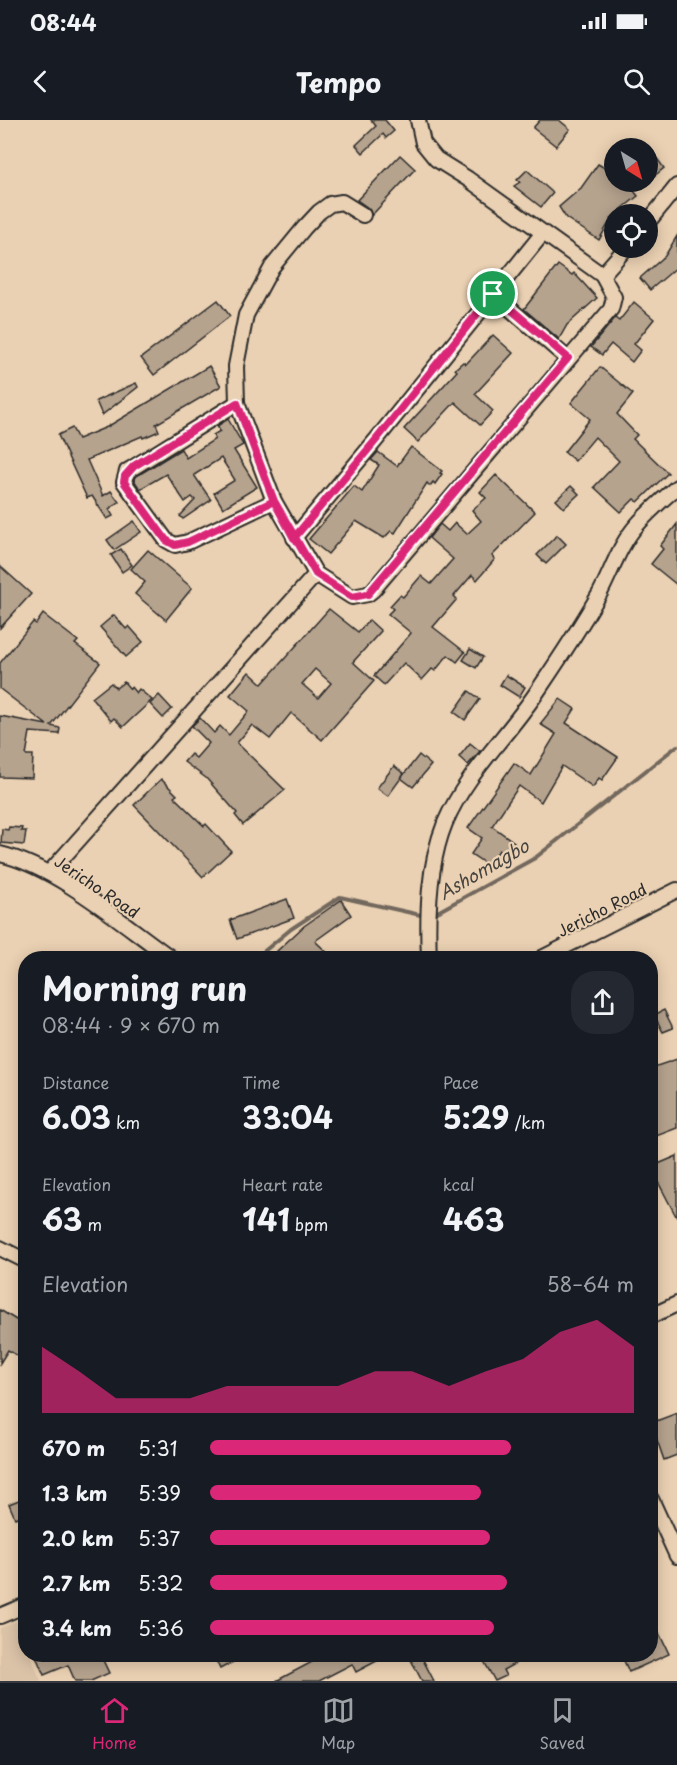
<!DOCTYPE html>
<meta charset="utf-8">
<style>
body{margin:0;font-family:"Playpen Sans",sans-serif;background:#242831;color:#f1f3f6;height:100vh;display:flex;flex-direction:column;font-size:22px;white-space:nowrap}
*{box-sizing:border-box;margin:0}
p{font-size:20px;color:#9ea1a6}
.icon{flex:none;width:33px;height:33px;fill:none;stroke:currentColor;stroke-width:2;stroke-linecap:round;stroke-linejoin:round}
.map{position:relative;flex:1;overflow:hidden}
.drawer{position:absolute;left:18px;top:831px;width:640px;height:711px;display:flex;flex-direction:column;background:#171b24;border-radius:24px;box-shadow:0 3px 15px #0003}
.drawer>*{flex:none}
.needle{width:39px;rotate:143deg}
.controls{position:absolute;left:604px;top:18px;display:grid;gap:12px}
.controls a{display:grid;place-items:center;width:54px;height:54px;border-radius:50%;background:#171b24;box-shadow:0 3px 15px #0003;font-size:30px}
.pin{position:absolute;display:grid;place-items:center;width:51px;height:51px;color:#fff;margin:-26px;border:3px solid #fff;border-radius:50%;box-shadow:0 2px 6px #0007}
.round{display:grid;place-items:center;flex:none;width:63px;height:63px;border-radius:24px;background:#242831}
.head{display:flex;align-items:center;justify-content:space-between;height:102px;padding:0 24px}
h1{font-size:33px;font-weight:700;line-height:45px}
.stats{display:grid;grid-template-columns:repeat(3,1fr);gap:9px;height:102px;padding:6px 24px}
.stats div{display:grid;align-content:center}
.stats b{font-size:30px;font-weight:700}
.stats small{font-size:16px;font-weight:400}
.stats p{font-size:16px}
.chart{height:168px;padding:12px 24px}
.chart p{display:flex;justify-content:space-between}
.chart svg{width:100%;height:108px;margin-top:6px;fill:#db2777;opacity:.7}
ul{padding:0 24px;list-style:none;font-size:20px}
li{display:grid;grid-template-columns:96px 72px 1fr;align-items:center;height:45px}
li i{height:15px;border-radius:8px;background:#db2777}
.status{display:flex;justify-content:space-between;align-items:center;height:42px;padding:0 30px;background:#171b24;direction:ltr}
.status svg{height:16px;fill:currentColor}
header{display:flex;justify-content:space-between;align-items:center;height:78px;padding:0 24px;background:#171b24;font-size:27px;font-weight:700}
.dock{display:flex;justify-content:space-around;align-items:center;height:84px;border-top:2px solid #363941;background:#171b24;font-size:16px;color:#9ea1a6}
.dock a{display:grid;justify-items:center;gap:3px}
.dock .selected{color:#db2777}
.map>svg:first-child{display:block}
</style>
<div class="status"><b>08:44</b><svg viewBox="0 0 49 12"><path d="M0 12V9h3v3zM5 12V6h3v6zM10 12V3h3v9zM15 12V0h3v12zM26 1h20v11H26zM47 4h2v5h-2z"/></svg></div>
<header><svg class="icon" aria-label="back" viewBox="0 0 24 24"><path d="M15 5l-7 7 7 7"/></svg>Tempo<svg class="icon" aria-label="search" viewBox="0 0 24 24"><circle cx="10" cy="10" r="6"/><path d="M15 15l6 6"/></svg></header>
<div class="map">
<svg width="677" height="1561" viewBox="0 0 677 1561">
<rect width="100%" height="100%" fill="#ebd1b3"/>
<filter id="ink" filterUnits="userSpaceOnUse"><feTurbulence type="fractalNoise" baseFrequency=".0167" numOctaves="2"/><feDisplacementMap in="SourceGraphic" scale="12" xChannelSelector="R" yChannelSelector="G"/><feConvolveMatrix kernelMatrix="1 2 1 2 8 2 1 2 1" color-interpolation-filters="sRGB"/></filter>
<g filter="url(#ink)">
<path fill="#dbc3a8" d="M16,1501L25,1524L26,1534L30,1535L41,1561H0V1508Z"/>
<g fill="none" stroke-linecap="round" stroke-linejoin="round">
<g stroke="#72685d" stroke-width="4">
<path d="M432,795L535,738L677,626"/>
<path d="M256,838L291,809L340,777L425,796"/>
</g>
</g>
<g fill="#b6a38e" stroke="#2b2b2b" stroke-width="1.5" fill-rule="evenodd">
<path d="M371,0H385L394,11L386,18L383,14L363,33L356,25L376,6Z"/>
<path d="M540,0H559L570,9L556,26L533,8Z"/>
<path d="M648,26L664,48L653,57L648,50Z"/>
<path d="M400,35L415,49L372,95L368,88L357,80Z"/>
<path d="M598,44L615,54V62H627L638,76L613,96L599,120L566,98L559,87L581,68Z"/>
<path d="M527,50L553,73L541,87L514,66L520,62L517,60Z"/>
<path d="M677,116V147L650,170L640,158L665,136Z"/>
<path d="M558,145L572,155L574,153L597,178L567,205L559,219L524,189Z"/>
<path d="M218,180L230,196L154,255L141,238Z"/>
<path d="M634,182L654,199L634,224L641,230L632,242L611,224L602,235L591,227L615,198L619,201Z"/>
<path d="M493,215L513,233L475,274L493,291L480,305L455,282L418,322L404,309L457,251L455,249L463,242L466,244Z"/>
<path d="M209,246L221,266L156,304L159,311L143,318L142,316L87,340L103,376L111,371L119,382L109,389L113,396L107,399L92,376L87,378L58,315L72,308L78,319L107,307Z"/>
<path d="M600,247L633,274L617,294L637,315L633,319L668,353L638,382L634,379L621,392L594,367L619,341L595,317L575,341L564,332L590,299L571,283Z"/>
<path d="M136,263L138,267L102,295L96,281Z"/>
<path d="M228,299L243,325L234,330L257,367L223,388L214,373L235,360L221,338L194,355L211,380L183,399L180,396L195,380L192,377L185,382L166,354L140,369L134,360L135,357L181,329L186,338L215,319L213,315L220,311L217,306Z"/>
<path d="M411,327L442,351L440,353L442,354L435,364L433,362L430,366L427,363L395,413L391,411L384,418L356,401L328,434L309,419L354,366L362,372L379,345L371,340L378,332L397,346Z"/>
<path d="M496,355L535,392L492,436L495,439L477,460L472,455L454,476L457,479L433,507L465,532L457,542L448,535L435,551L432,549L422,560L404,543L384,565L374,556L411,513L388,494L393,489L390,486L400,475L403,477L421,456L431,464L453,439L429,418L440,404L448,411L455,403L467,414L481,401L472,390L486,378L480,372Z"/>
<path d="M571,366L579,374L564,388L556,380Z"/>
<path d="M134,401L141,412L114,430L107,420Z"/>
<path d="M677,404V465L651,444L663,429L660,426Z"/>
<path d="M557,415L566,424L546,444L537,435Z"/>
<path d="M121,429L132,445L122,452L111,435Z"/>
<path d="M148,430L192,468L166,500L135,474L145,462L131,449Z"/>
<path d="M0,446L31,474L0,508Z"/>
<path d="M329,489L358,512L369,500L381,511L353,542L374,561L322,620L291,593L270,619L252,605L237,623L285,670L243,705L235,695L237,693L206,658L184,642L191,634L196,638L209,623L192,606L200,598L214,613L220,606L229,615L249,591L230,575L249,552L262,564ZM315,549L331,563L318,578L302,564Z"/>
<path d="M43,494L78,521L75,524L100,543L51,606L60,608L59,614L30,612L26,635H33L32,658L0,657V596L47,605L0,569V543L33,502L36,504Z"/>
<path d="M114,495L126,509L129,506L143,522L126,537L100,507Z"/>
<path d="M470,529L483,537L476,548L463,540Z"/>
<path d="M506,555L525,567L519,577L500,565Z"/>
<path d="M124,562L130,569L131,567L136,573L139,569L152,580L123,607L114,598L111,601L92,578L111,563L116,568Z"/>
<path d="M469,571L480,579L465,600L454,592Z"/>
<path d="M159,575L172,589L163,598L150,584Z"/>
<path d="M560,579L575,589L566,603L618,637L602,660L599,658L593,667L562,646L541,682L519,666L492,706L514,722L505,735L499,730L489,746L471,734L482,718L468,708L514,643L531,655L556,614L540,604Z"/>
<path d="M470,623L480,631L468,645L459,637Z"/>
<path d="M419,635L431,645L413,667L401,658Z"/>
<path d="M394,646L404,654L388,676L377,668Z"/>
<path d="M161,659L177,675L174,677L204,706L206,704L231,731L203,757L134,685Z"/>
<path d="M9,707L22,708L21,711H26L24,725L1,723L2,709L8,710Z"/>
<path d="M287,779L294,798L237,819L230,800Z"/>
<path d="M341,780L351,795L315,821L333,838H285L277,831L304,806Z"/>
<path d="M664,890L673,908L663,912L654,895Z"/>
<path d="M677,939V1008L651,1018V948Z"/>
<path d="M677,1036V1098L658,1062L651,1065V1047Z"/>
<path d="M0,1190L26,1206V1241L8,1230L0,1243Z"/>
<path d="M677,1293V1335L664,1340L651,1303Z"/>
<path d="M26,1377V1394L15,1398L9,1384Z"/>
<path d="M651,1496L669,1534L629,1552L621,1534H651Z"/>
<path d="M35,1534H100L109,1553L91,1561H75L68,1545L44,1555Z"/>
<path d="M213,1534H248L220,1549Z"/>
<path d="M313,1534H390L356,1552L352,1544L319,1561H276L316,1540Z"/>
<path d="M408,1534H420L434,1561H422Z"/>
<path d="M480,1534H511L516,1543L503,1550L506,1556L495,1561Z"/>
</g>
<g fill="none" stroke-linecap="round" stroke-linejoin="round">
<g stroke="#2b2b2b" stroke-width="18">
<g id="minor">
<path d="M648,102L677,66"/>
<path d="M602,155L626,128"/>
<path d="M493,174L568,239"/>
<path d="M237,283L134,347L127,351L124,362L166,420L175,425L188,422L274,381"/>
<path d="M294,418L376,320L543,113"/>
<path d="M316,454L274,381L237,283L236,246L246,195L272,147L304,108L319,92L330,84L342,82L363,95"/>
<path d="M0,734C57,747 123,804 171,838"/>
<path d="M49,753L316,454L352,477L368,474L373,470L611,189L614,177L602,155L468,59L436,39L423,23L418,0"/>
<path d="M429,838C427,795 428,745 445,703C466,653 509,615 539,569C560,538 581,506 600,473C612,450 620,424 637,405C649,391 663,379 677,367"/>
<path d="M542,838L677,770"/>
<path d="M0,1128L26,1141"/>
<path d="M651,1196L677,1184"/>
<path d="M651,1379L677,1436"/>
<path d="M0,1496L26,1485"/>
</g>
</g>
<use href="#minor" stroke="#ebd1b3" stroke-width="14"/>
</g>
</g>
<g fill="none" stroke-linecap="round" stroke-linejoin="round" filter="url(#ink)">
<g stroke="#fff" stroke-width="12">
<path id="route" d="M493,174L376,320L294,418L274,381L237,283L134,346L125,356L124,362L166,420L175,425L188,422L274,381L316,454L352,477L368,474L568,238L493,174"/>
</g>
<use href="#route" stroke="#db2777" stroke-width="8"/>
</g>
<g text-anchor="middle" stroke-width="4.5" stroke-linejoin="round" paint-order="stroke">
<g font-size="16" fill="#2b2b2b" stroke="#ebd1b3">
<text transform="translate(97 767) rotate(34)" y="6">Jericho Road</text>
<text transform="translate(602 790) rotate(-27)" y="6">Jericho Road</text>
</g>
<g font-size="18" font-style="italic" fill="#484440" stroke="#ebd1b3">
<text transform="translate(484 750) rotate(-30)" y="6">Ashomagbo</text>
</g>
</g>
</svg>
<div class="controls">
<a><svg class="needle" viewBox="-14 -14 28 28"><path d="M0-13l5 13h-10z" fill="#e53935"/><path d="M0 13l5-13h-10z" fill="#9ea1a6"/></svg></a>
<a><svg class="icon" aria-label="locate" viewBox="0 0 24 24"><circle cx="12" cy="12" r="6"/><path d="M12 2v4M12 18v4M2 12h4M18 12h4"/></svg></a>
</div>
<div class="pin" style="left:493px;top:174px;background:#1e9e55"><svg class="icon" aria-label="arrive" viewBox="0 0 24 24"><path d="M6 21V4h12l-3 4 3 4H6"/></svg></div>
<section class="drawer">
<div class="head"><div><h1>Morning run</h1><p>08:44 · 9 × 670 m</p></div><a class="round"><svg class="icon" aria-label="share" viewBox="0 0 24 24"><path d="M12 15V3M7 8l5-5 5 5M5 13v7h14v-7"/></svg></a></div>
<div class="stats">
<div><p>Distance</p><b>6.03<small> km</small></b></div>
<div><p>Time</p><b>33:04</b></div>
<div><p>Pace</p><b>5:29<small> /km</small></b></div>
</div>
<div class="stats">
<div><p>Elevation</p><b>63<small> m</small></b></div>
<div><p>Heart rate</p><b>141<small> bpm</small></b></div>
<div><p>kcal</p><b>463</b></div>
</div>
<div class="chart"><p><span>Elevation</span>58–64 m</p>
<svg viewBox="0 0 160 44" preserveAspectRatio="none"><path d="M0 44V17L10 27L20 38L30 38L40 38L50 33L60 33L70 33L80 33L90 27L100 27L110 33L120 27L130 22L140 11L150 6L160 17V44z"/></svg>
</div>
<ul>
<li><b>670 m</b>5:31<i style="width:71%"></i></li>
<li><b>1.3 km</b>5:39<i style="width:64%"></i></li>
<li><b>2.0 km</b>5:37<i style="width:66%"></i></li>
<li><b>2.7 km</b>5:32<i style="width:70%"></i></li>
<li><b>3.4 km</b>5:36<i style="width:67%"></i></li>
</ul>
</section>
</div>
<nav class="dock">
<a class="selected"><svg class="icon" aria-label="home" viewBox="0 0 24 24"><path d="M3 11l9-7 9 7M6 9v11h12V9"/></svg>Home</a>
<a><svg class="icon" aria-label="map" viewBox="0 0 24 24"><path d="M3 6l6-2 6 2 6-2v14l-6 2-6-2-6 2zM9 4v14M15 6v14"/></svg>Map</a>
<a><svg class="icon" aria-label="saved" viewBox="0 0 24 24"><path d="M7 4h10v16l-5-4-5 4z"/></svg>Saved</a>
</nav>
